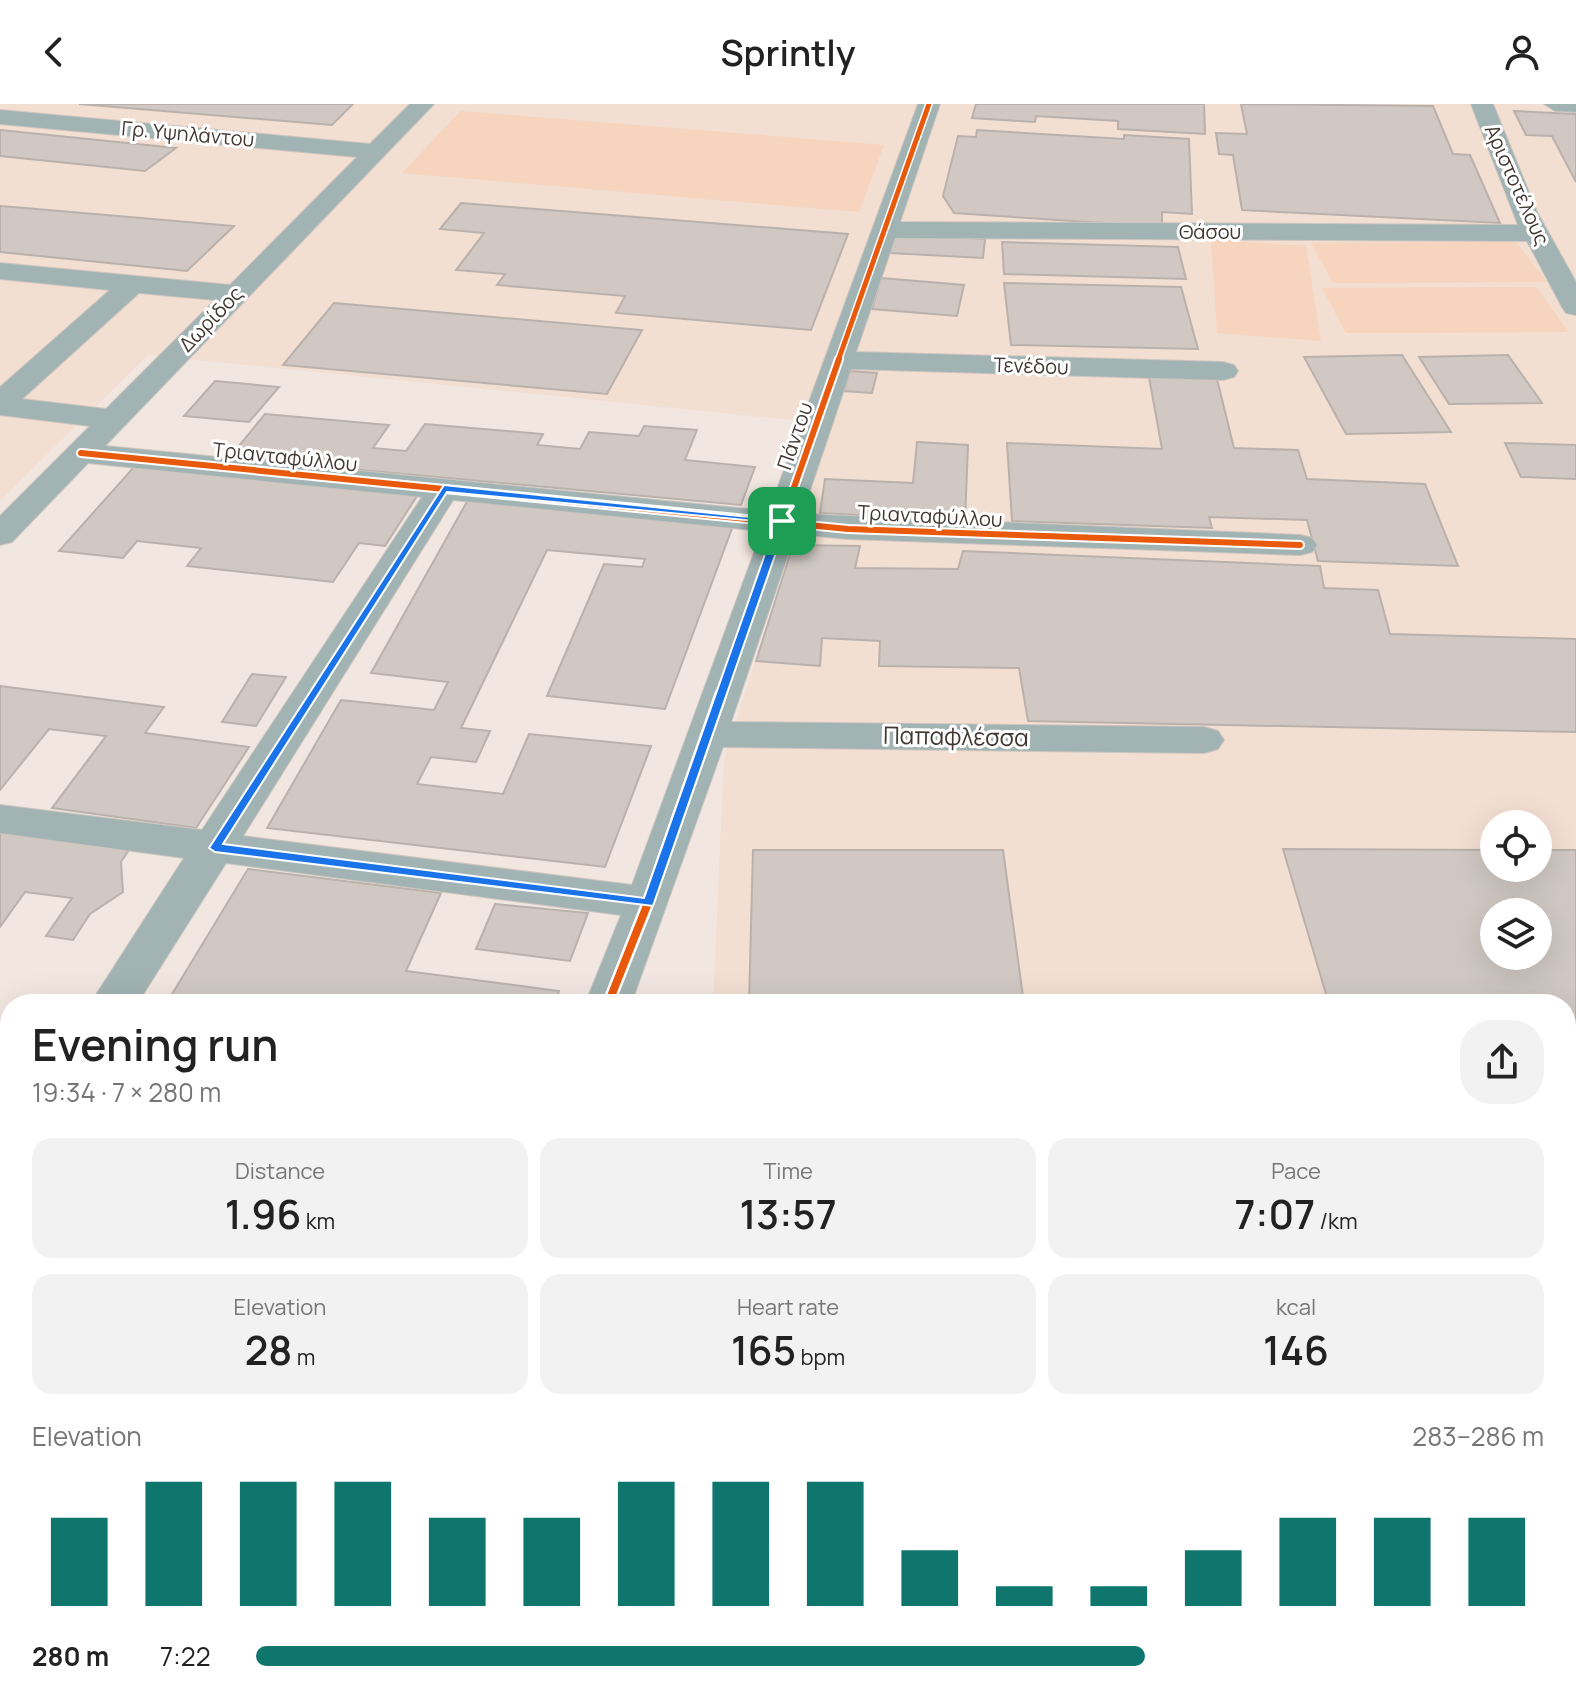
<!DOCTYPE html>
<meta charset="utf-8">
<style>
body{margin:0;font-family:Manrope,sans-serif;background:#f2f2f2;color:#222;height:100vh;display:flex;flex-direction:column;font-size:30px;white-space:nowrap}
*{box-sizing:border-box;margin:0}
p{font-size:26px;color:#767676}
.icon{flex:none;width:44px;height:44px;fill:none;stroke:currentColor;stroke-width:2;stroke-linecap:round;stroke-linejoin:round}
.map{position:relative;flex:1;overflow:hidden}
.panel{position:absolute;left:0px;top:890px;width:1576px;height:708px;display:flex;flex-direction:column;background:#fff;border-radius:32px 32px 0 0;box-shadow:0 8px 32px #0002}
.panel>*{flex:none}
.tools{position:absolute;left:1480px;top:706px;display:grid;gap:16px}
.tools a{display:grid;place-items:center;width:72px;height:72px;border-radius:50%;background:#fff;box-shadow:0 8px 32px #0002;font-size:40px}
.pin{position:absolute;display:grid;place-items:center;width:68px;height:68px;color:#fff;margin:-34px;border-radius:16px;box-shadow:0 4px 12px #0006}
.round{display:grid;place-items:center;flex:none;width:84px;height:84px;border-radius:32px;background:#f2f2f2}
.head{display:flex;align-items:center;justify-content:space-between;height:136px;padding:0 32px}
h1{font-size:44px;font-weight:600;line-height:60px}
.figures{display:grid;grid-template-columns:repeat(3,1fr);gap:12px;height:136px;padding:8px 32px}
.figures div{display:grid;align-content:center;border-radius:20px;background:#f2f2f2;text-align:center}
.figures b{font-size:40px;font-weight:600}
.figures small{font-size:22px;font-weight:400}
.figures p{font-size:22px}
.chart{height:224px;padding:16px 32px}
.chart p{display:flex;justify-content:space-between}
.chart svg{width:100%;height:144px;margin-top:8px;stroke:#0f766e;stroke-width:6}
ul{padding:0 32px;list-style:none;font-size:26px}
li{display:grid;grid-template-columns:128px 96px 1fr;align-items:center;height:60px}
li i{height:20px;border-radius:10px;background:#0f766e}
header{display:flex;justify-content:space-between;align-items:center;height:104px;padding:0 32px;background:#fff;font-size:36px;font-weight:600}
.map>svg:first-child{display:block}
</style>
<header><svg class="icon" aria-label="back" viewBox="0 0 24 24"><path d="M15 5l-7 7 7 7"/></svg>Sprintly<svg class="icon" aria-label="person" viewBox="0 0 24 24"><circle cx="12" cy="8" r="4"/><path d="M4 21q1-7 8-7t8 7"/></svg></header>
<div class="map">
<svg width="1576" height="1598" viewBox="0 0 1576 1598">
<rect width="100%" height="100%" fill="#f2e7e0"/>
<path fill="#f3ded2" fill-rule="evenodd" d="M0,0H1576V1299L1566,1301V900H713L724,655L831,320L148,251L0,397ZM1494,720H1538V764H1494ZM1494,808H1538V852H1494Z"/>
<g fill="#f6d4be">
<path d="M461,7L884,41L859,108L402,69Z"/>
<path d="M1211,136L1306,142L1321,237L1217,229Z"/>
<path d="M1516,138L1547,178L1333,179L1311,139Z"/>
<path d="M1536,183L1569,228L1346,229L1322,184Z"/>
<path d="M127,1588H257L256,1598H80Z"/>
</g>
<g fill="#d1c8c3" stroke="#bab1ac" stroke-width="2" fill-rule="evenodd">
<path d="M79,0H353L332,21Z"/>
<path d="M976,0H1204L1205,30L1118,25V17L1036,12L1035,18L972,14Z"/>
<path d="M1241,0L1433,2L1453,50L1470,51L1500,119L1242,106L1233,51L1219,50L1216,29L1247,30Z"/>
<path d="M1514,7L1576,10V78L1552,32L1526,31Z"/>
<path d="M0,26L176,44L145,67L0,52Z"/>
<path d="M977,26L1124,35V31L1189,35L1192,110L1162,108V123L954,109L943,92L958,32L976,33Z"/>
<path d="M461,99L848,130L811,226L616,209L625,192L497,181L505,170L456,166L484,129L440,125Z"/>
<path d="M0,102L25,104L234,122L187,167L0,148Z"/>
<path d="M893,130L985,135L983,154L890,149Z"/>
<path d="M1002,138L1178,143L1186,175L1004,170Z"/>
<path d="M881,174L964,181L957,212L872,205Z"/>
<path d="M1004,179L1181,183L1198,245L1011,241Z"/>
<path d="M334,199L642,226L607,290L283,261Z"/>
<path d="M1402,251L1451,328L1346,330L1304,253Z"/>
<path d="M1508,251L1542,299L1449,300L1419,253Z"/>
<path d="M850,267L877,269L872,289L844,287Z"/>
<path d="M1149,273L1217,275L1234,344L1298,346L1307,375L1425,380L1458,462L1318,457L1307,416L1209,413L1212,424L1012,417L1007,339L1162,345Z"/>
<path d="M215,277L279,283L249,318L184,312Z"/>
<path d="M265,310L389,321L373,344L406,347L425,320L543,330L537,341L580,345L589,328L639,332L644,322L697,326L685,356L755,363L741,401L229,354Z"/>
<path d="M917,338L968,341L965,417L820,409L825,375L913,379Z"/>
<path d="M1505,339L1576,341V375L1521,373Z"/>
<path d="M134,363L417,392L385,442L359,439L333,478L187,462L201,444L137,437L123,454L59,447Z"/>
<path d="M469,394L734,419L665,605L547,592L604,460L642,463L645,455L547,446L461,624L490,627L476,658L431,653L417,680L503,690L529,630L651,642L605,763L267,724L341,596L434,606L448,578L371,569Z"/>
<path d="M793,441L860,442L855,464L958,465L963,447L1320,462L1324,484L1378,486L1390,530L1576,535V628L1028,617L1019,564L879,562L880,537L822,534L820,562L756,557Z"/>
<path d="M252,570L286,573L256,622L222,618Z"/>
<path d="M0,582L164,603L145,629L249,643L196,724L52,704L106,632L49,625L0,686Z"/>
<path d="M0,720L134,738L121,758L123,788L90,810L73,836L46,832L72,794L25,788L0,823Z"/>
<path d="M1283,745L1494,746V764H1538V746H1576V1180H1566V900H1329ZM1494,808H1538V852H1494Z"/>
<path d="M753,746H1003L1024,900H749Z"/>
<path d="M248,765L441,789L406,867L559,887L554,900H166Z"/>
<path d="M495,800L588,809L570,857L476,845Z"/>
<path d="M10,1154V1475L0,1476V1170Z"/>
<path d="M1576,1433V1489L1566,1473V1435Z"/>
<path d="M810,1588H932L936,1598H763Z"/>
<path d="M1033,1588H1528L1534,1598H1036Z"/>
</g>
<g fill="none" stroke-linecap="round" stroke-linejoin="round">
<g stroke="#cdc5bf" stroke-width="2">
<g id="minor">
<path d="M410,0H434L105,342L769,407L918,0H940L900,118L1518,121L1471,0H1493L1537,108L1576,178V211L1566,209L1562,203L1527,137L895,134L856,248L1223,258L1234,261L1238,267L1234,273L1223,276L851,265L802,410L1300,431L1312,434L1317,441L1312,448L1300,451L848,435L795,430L731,618L1204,623L1218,627L1224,636L1218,645L1204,649L723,643L631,900H585L621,811L226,759L137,900H90L184,754L0,729V701L202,726L422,393L88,359L12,438L0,441V412L90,322L0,311V283L110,186L0,175V159L230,181L357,53L0,20V6L370,40ZM139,189L215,196L106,305L22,295ZM453,396L762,427L632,781L243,732Z"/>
<path d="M1544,0H1576V8L1555,7Z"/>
<path d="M10,1037V1091L0,1095V1040Z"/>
<path d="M1576,1334V1392L1566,1393V1335Z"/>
<path d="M10,1516V1580L0,1581V1517Z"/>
<path d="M1566,1547L1576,1551V1598H1541L1537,1588H1566Z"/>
<path d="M351,1588H417L418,1598H352Z"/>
<path d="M954,1588H1020L1024,1598H958Z"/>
</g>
</g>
<use href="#minor" fill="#a2b3b4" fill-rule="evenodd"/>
<g stroke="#fff" stroke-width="8">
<path id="cycleway-far2" d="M838,257L929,0"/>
</g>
<g stroke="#fff" stroke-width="10">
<g id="cycleway-far1">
<path d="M81,349L848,425L1300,441"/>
<path d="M721,592L839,255"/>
</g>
</g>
<g stroke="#fff" stroke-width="13">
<path id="cycleway" d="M608,900L648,799L721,590"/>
</g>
<use href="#cycleway-far2" stroke="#e8590c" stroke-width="5"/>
<use href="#cycleway-far1" stroke="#e8590c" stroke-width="6"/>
<use href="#cycleway" stroke="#e8590c" stroke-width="8"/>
</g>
<path fill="#1a73e8" stroke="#fff" stroke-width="2" fill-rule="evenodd" d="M444,381L787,417L653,802L215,748L209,744ZM447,388L776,419L644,794L223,740Z"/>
<g text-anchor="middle" stroke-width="6" stroke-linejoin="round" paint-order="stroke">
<g font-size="20" fill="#413833" stroke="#fff">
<text transform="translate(188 30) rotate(5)" y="7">Γρ. Υψηλάντου</text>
<text transform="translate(1517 81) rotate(66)" y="7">Αριστοτέλους</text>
<text x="1210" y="135">Θάσου</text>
<text transform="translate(211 215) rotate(-46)" y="7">Δωρίδος</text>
<text transform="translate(1031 262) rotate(2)" y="7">Τενέδου</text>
<text transform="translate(795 332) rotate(-71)" y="7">Πάντου</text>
<text transform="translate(285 353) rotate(6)" y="7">Τριανταφύλλου</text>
<text transform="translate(930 412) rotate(3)" y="7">Τριανταφύλλου</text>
</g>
<g font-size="24" fill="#413833" stroke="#fff">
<text transform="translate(956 633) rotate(1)" y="8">Παπαφλέσσα</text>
</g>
</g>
</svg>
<div class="tools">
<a><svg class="icon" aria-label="locate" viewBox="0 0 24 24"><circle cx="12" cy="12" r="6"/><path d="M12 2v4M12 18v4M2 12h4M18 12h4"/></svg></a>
<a><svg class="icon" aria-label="layers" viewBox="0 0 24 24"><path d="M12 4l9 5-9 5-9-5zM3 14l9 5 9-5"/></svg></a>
</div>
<div class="pin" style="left:782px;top:417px;background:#1e9e55"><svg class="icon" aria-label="arrive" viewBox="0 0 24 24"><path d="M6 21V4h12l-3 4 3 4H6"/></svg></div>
<section class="panel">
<div class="head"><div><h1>Evening run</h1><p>19:34 · 7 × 280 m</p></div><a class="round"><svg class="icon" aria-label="share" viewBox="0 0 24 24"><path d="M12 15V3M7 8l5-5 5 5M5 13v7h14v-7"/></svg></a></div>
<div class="figures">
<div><p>Distance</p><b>1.96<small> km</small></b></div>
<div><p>Time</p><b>13:57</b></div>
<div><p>Pace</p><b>7:07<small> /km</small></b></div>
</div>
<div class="figures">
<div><p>Elevation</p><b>28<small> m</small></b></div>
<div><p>Heart rate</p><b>165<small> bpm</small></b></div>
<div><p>kcal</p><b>146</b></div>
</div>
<div class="chart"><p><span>Elevation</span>283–286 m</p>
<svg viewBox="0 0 160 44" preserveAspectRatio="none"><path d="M5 44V17M15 44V6M25 44V6M35 44V6M45 44V17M55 44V17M65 44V6M75 44V6M85 44V6M95 44V27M105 44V38M115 44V38M125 44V27M135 44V17M145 44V17M155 44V17"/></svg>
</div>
<ul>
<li><b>280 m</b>7:22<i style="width:69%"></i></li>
</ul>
</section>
</div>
